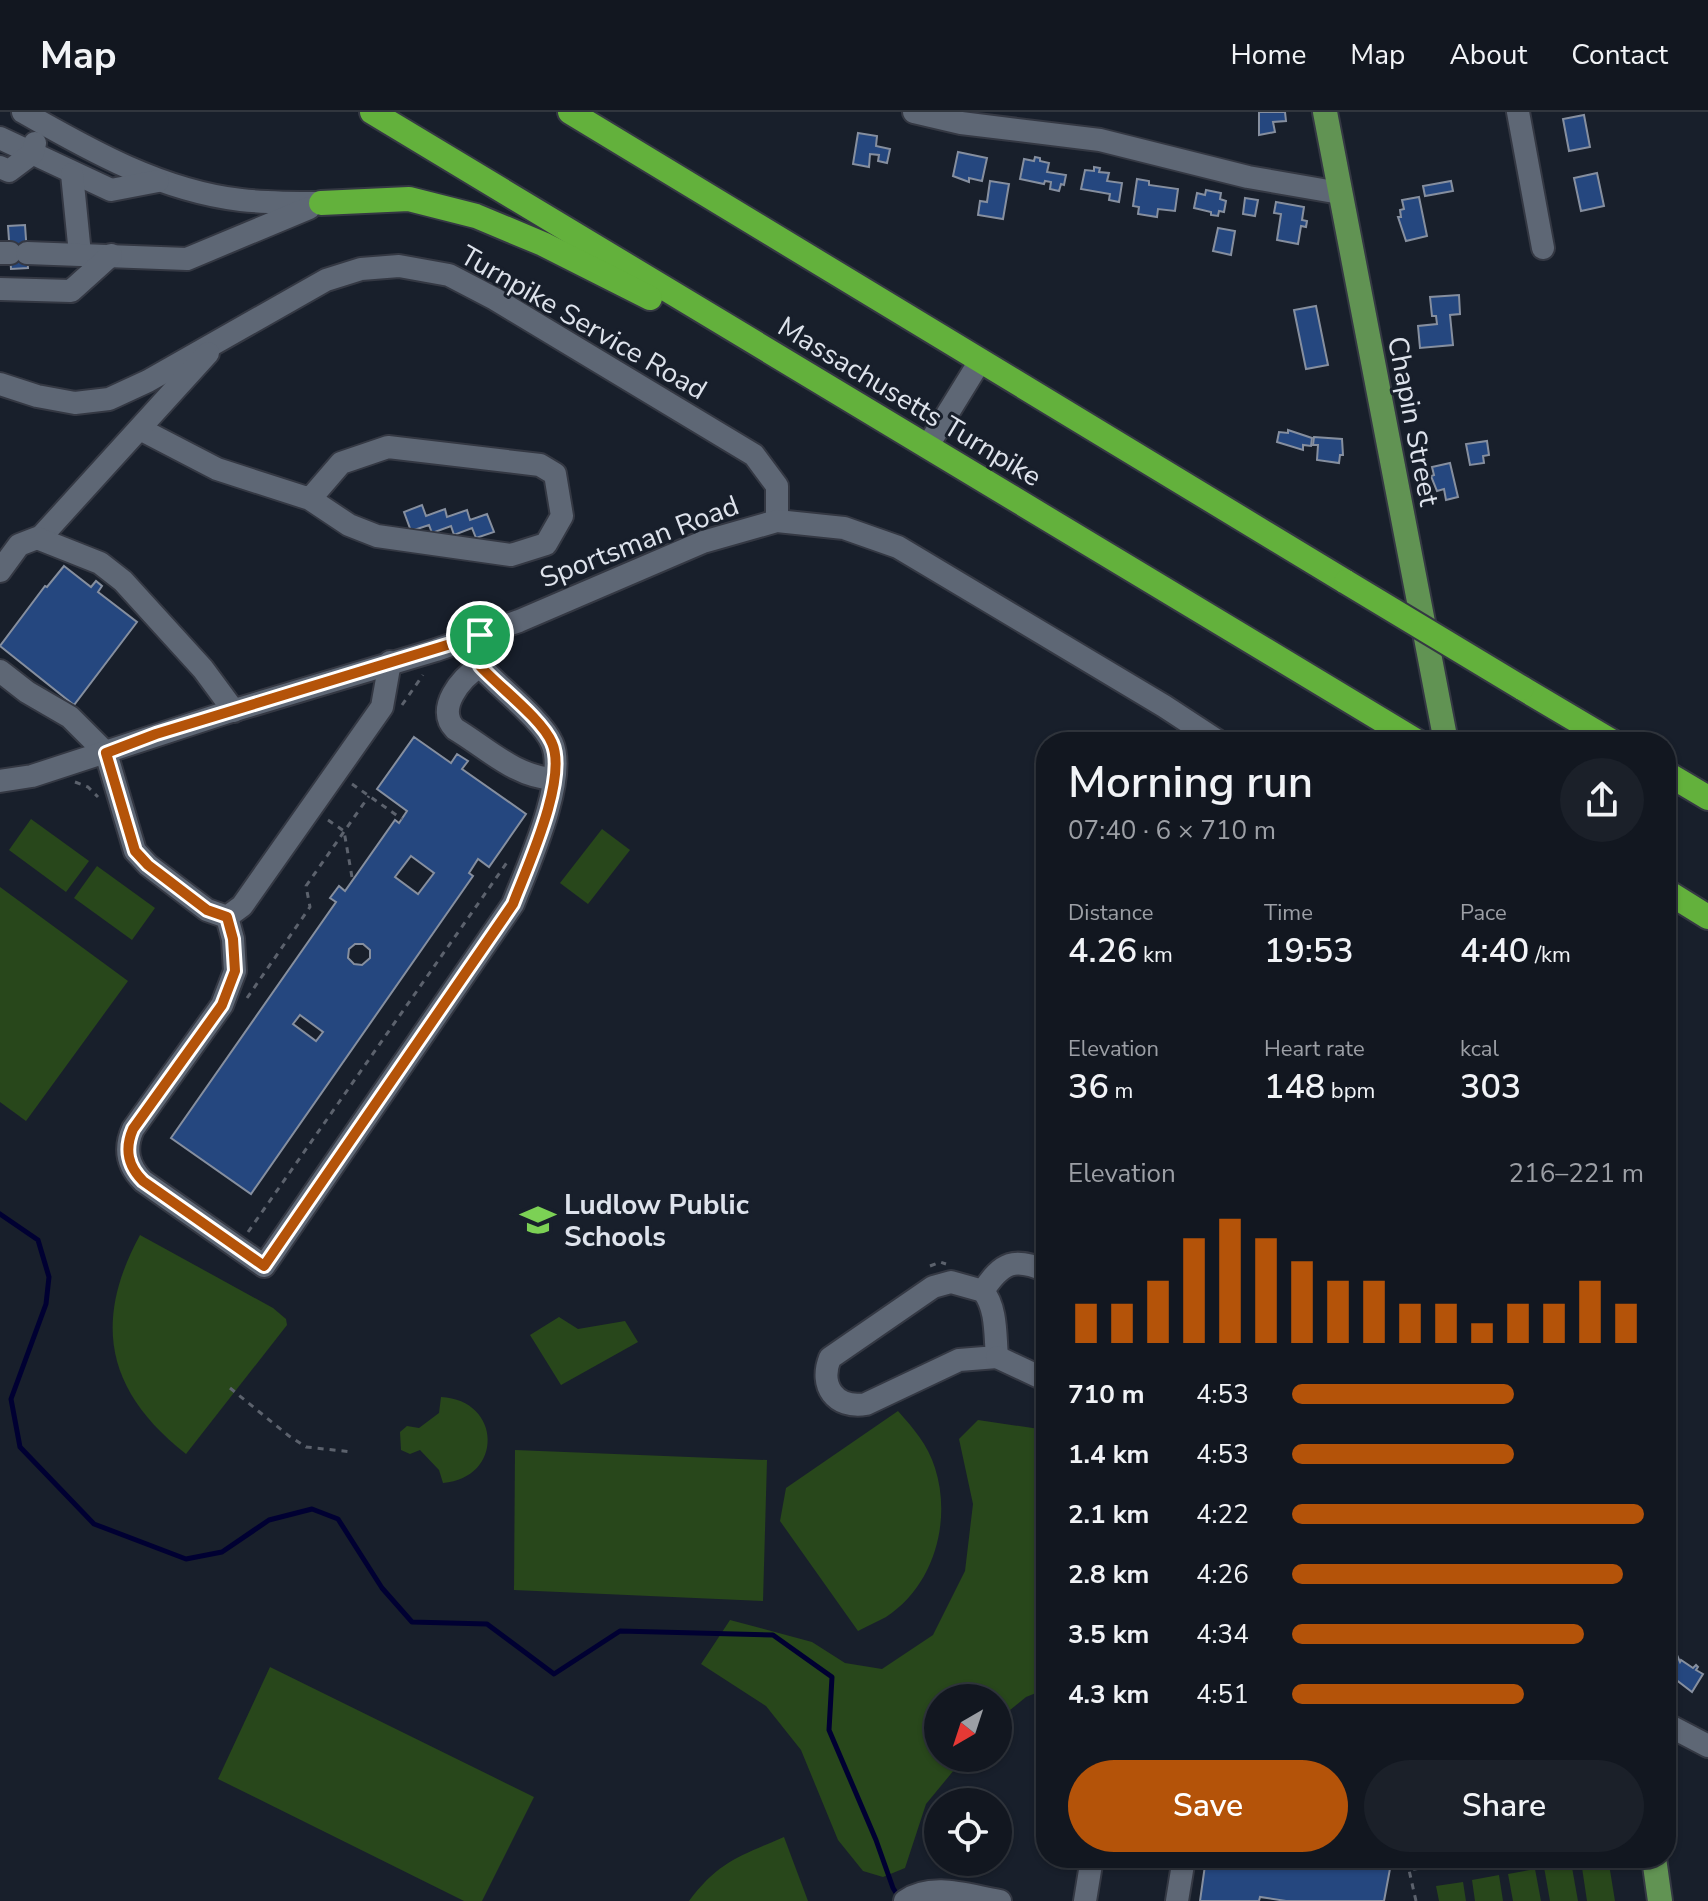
<!DOCTYPE html>
<meta charset="utf-8">
<style>
body{margin:0;font-family:"Nunito Sans",sans-serif;background:#1b2029;color:#f1f3f6;height:100vh;display:flex;flex-direction:column;font-size:30px;white-space:nowrap}
*{box-sizing:border-box;margin:0}
p{font-size:26px;color:#9c9fa5}
.icon{flex:none;width:44px;height:44px;fill:none;stroke:currentColor;stroke-width:2;stroke-linecap:round;stroke-linejoin:round}
.map{position:relative;flex:1;overflow:hidden}
.side{position:absolute;left:1036px;top:620px;width:640px;height:1136px;display:flex;flex-direction:column;background:#121720;border-radius:32px;box-shadow:0 2px 6px #0004,0 0 0 2px #31363e}
.side>*{flex:none}
.needle{width:52px;rotate:219deg}
.tools{position:absolute;left:924px;top:1572px;display:grid;gap:16px}
.tools a{display:grid;place-items:center;width:88px;height:88px;border-radius:50%;background:#121720;box-shadow:0 2px 6px #0004,0 0 0 2px #31363e;font-size:40px}
.pin{position:absolute;display:grid;place-items:center;width:68px;height:68px;color:#fff;margin:-34px;border:4px solid #fff;border-radius:50%;box-shadow:0 2px 8px #0007}
.round{display:grid;place-items:center;flex:none;width:84px;height:84px;border-radius:42px;background:#1b2029}
.headline{display:flex;align-items:center;justify-content:space-between;height:136px;padding:0 32px}
h1{font-size:44px;font-weight:600;line-height:60px}
.figures{display:grid;grid-template-columns:repeat(3,1fr);gap:12px;height:136px;padding:8px 32px}
.figures div{display:grid;align-content:center}
.figures b{font-size:34px;font-weight:600}
.figures small{font-size:22px;font-weight:400}
.figures p{font-size:22px}
.chart{height:224px;padding:16px 32px}
.chart p{display:flex;justify-content:space-between}
.chart svg{width:100%;height:144px;margin-top:8px;stroke:#b45309;stroke-width:6}
.primary-button{display:flex;gap:16px;margin-top:auto;padding:16px 32px}
.primary-button a{flex:1;height:92px;border-radius:48px;background:#b45309;color:#fff;font-size:32px;font-weight:600;line-height:92px;text-align:center}
.primary-button a+a{background:#1b2029;color:#f1f3f6}
ul{padding:0 32px;list-style:none;font-size:26px}
li{display:grid;grid-template-columns:128px 96px 1fr;align-items:center;height:60px}
li i{height:20px;border-radius:10px;background:#b45309}
header{display:flex;align-items:center;gap:48px;box-sizing:border-box;height:112px;padding:0 40px;background:#121720;border-bottom:2px solid #31363e}
header strong{font-size:38px}
nav{display:flex;gap:44px;margin-inline-start:auto;font-size:28px}
.map>svg:first-child{display:block}
</style>
<header>
<strong>Map</strong>
<nav><a>Home</a><a>Map</a><a>About</a><a>Contact</a></nav>
</header>
<div class="map">
<svg width="1708" height="1789" viewBox="0 0 1708 1789">
<rect width="100%" height="100%" fill="#181f2b"/>
<g fill="#28471b">
<path d="M31,707L89,749L66,780L9,738Z"/>
<path d="M602,717L630,738L588,792L560,771Z"/>
<path d="M97,754L155,796L132,828L74,786Z"/>
<path d="M0,775L128,869L26,1009L0,990Z"/>
<path d="M140,1123L273,1196L286,1207L287,1213L186,1342C107,1280 92,1211 140,1123Z"/>
<path d="M559,1205L578,1217L625,1209L638,1230L561,1273L530,1223Z"/>
<path d="M441,1285C502,1288 504,1366 443,1371L439,1358L420,1338L410,1342L401,1338L400,1320L407,1314L419,1316L439,1301Z"/>
<path d="M898,1299C913,1316 928,1333 935,1356C952,1409 934,1474 886,1505C877,1510 867,1514 858,1519L780,1409L786,1376Z"/>
<path d="M978,1308L1046,1318V1577L1026,1585L998,1608V1586H938V1646H964L926,1692L905,1756L883,1765L863,1759L838,1728L801,1638L766,1594L701,1552L730,1508L812,1530L845,1551L882,1557L933,1523L965,1459L973,1392L959,1327Z"/>
<path d="M515,1338L767,1348L763,1489L514,1478Z"/>
<path d="M270,1555L534,1685L482,1789H464L218,1667Z"/>
<path d="M784,1725L808,1789H689C719,1749 740,1744 784,1725Z"/>
<path d="M1608,1746L1615,1789H1587L1581,1749Z"/>
<path d="M1571,1750L1578,1789H1550L1544,1755Z"/>
<path d="M1535,1757L1541,1789H1513L1508,1762Z"/>
<path d="M1499,1763L1503,1789H1475L1472,1768Z"/>
<path d="M1463,1770L1466,1789H1439L1436,1774Z"/>
</g>
<g fill="none" stroke-linecap="round" stroke-linejoin="round">
<path stroke="#000032" stroke-width="5" d="M0,1102L38,1128L49,1165L46,1192L11,1287L20,1335L94,1412L186,1447L222,1440L269,1408L312,1397L338,1407L382,1476L412,1510L487,1512L554,1562L620,1519L773,1523L832,1565L829,1618L876,1728L893,1776L900,1787"/>
</g>
<g fill="#25477f" stroke="#868f9f" stroke-width="2" fill-rule="evenodd">
<path d="M1259,0H1285L1286,9L1273,10L1275,20L1259,23Z"/>
<path d="M1584,3L1590,35L1569,39L1563,7Z"/>
<path d="M858,21L877,24L876,34L890,37L887,51L878,49L879,43L870,42L869,55L853,52Z"/>
<path d="M958,40L987,46L982,69L969,66V70L953,64Z"/>
<path d="M1035,45L1040,46V49L1049,51L1047,60L1066,63L1064,73L1061,72L1059,79L1050,77L1051,70L1045,69L1044,72L1020,67L1024,47L1034,49Z"/>
<path d="M1094,55L1100,56L1099,60L1109,61L1107,69L1122,71L1119,90L1109,88L1110,82L1081,77L1085,58L1094,59Z"/>
<path d="M1597,61L1604,94L1581,99L1574,66Z"/>
<path d="M1137,67L1149,69V73L1178,77L1175,99L1158,97L1157,105L1138,102L1139,95L1133,94Z"/>
<path d="M990,69L1009,72L1003,107L978,103L980,89L987,90Z"/>
<path d="M1451,69L1453,79L1425,84L1423,74Z"/>
<path d="M1206,78L1221,81L1220,87L1226,89L1224,100L1219,99L1218,104L1211,103V100L1194,96L1197,81L1205,83Z"/>
<path d="M1419,85L1427,124L1406,129L1398,105H1401L1400,98L1404,97L1402,88Z"/>
<path d="M1245,86L1258,88L1255,104L1243,102Z"/>
<path d="M1276,90L1304,95L1302,108L1307,109L1306,115L1301,114L1298,132L1277,128L1281,102L1274,101Z"/>
<path d="M25,113L28,156L11,157L8,114Z"/>
<path d="M1218,116L1235,119L1231,143L1213,139Z"/>
<path d="M1459,183L1460,202L1450,203L1453,233L1420,236L1418,214L1437,212L1436,204H1432L1430,185Z"/>
<path d="M1316,194L1328,253L1306,257L1294,198Z"/>
<path d="M1288,318L1312,326L1311,334L1303,333V338L1277,330L1279,320L1288,321Z"/>
<path d="M1314,325L1342,327L1343,343H1340L1339,351L1317,348L1318,333H1313Z"/>
<path d="M1487,329L1489,343L1483,344L1484,351L1470,353L1466,332Z"/>
<path d="M1450,351L1458,385L1446,388L1444,377L1437,379L1431,364L1434,363L1432,355Z"/>
<path d="M422,393L426,404L445,397L447,405L467,398L470,408L487,402L494,420L476,426L472,416L454,423L451,414L432,421L429,413L411,419L404,400Z"/>
<path d="M64,454L91,475L96,469L102,474L98,480L137,510L74,593L0,534L45,474L47,475Z"/>
<path d="M414,625L451,651L457,642L468,649L462,657L526,702L489,755L478,747L469,761L473,764L251,1082L171,1026L336,790L330,786L339,774L345,779L395,708L399,711L407,699L377,677ZM411,744L434,761L418,782L395,765ZM355,832H363L370,838V846L362,853L354,852L348,846L349,837ZM300,903L323,920L316,929L293,912Z"/>
<path d="M1666,1347L1668,1358L1672,1357L1675,1371L1666,1373Z"/>
<path d="M1670,1527L1680,1550L1681,1548L1693,1556L1696,1553L1698,1555L1696,1558L1703,1562L1692,1580L1666,1560V1529Z"/>
<path d="M1206,1746H1392L1384,1789H1286L1260,1785L1259,1789H1200Z"/>
</g>
<g fill="none" stroke-linecap="round" stroke-linejoin="round">
<g stroke="#343843" stroke-width="26">
<g id="minor">
<path d="M23,0C91,39 162,79 241,88C267,91 295,91 321,91"/>
<path d="M914,0L961,11L1100,28L1248,65L1340,81"/>
<path d="M1518,0L1543,136"/>
<path d="M0,26L111,78L158,69"/>
<path d="M0,55L9,59L33,41L35,31"/>
<path d="M72,62L80,142"/>
<path d="M0,141H10"/>
<path d="M27,141L187,147L309,96"/>
<path d="M0,177L71,179L111,143"/>
<path d="M0,272L37,284L75,291L109,287L148,269L326,168L361,157L399,154L449,163L495,187L754,343L777,374V409"/>
<path d="M140,317L217,357L310,387L349,413L377,424L511,443L546,432L562,404L555,362L540,353L388,335L341,351L310,387"/>
<path d="M927,335L980,249"/>
<path d="M39,427L208,241"/>
<path d="M0,459L19,433L37,426L100,451L123,469L203,557L234,599"/>
<path d="M480,554C461,566 435,597 455,617C487,636 515,665 554,667"/>
<path d="M0,559L27,580L70,605L106,641L135,739L148,753L207,798L227,805L242,794L382,595L390,550"/>
<path d="M0,669L32,664L225,601L436,538L519,509L703,430L777,409L844,416L898,435L1164,594L1219,630"/>
<path d="M227,805L233,827L235,859L222,893L133,1017C124,1037 128,1054 143,1069L264,1154L513,792C527,756 568,667 552,631C542,608 499,575 480,554V523"/>
<path d="M983,1179L951,1170L933,1175L830,1246C819,1274 835,1297 866,1292L959,1248L997,1245C995,1224 997,1196 983,1179C1002,1150 1014,1145 1046,1159"/>
<path d="M997,1245L1046,1268"/>
<path d="M1666,1612L1708,1634"/>
<path d="M905,1789C933,1770 969,1784 1000,1789"/>
<path d="M1085,1789L1092,1746"/>
<path d="M1177,1789L1184,1746"/>
</g>
</g>
<g stroke="#343843" stroke-width="28">
<g id="major">
<path d="M1325,0L1446,630"/>
<path d="M1654,1746L1660,1789"/>
</g>
</g>
<g stroke="#343843" stroke-width="28">
<g id="highway">
<path d="M372,0L1418,630"/>
<path d="M570,0L1346,470"/>
<path d="M321,91L409,87L476,104L543,132L650,186"/>
<path d="M1522,576L1613,630"/>
<path d="M1666,661L1708,686"/>
<path d="M1666,779L1708,805"/>
</g>
</g>
<g stroke="#5c626d" stroke-width="3" stroke-dasharray="6 6" stroke-linecap="butt">
<path d="M402,593L423,563"/>
<path d="M75,670L88,675L98,685"/>
<path d="M352,672L402,707"/>
<path d="M328,708L344,719L352,765"/>
<path d="M247,886L310,795L306,774L369,684"/>
<path d="M248,1120L508,749"/>
<path d="M930,1154L940,1150L946,1152"/>
<path d="M230,1276L289,1324L306,1335L352,1340"/>
<path d="M1416,1789L1409,1758L1476,1746"/>
</g>
<use href="#minor" stroke="#5e6775" stroke-width="22"/>
<use href="#major" stroke="#619353" stroke-width="24"/>
<use href="#highway" stroke="#63b13c" stroke-width="24"/>
<g stroke="#343843" stroke-width="28" stroke-linecap="butt">
<path id="highway-bridge" d="M1346,470L1522,576"/>
</g>
<use href="#highway-bridge" stroke="#63b13c" stroke-width="24"/>
</g>
<g fill="none" stroke-linecap="round" stroke-linejoin="round">
<g stroke="#fff" stroke-width="16">
<path id="route" d="M480,523V554C499,575 542,607 552,631C568,667 527,755 513,792L264,1154L143,1069C128,1054 124,1038 133,1017L222,893L235,859L233,827L227,805L207,798L148,753L135,739L106,641L156,622Z"/>
</g>
<use href="#route" stroke="#b45309" stroke-width="10"/>
</g>
<defs>
<g id="school-bare" transform="scale(2.76)"><path d="M0-5L7-2L0 1L-7-2ZM-4 1L0 2.5L4 1V4Q0 6-4 4Z" fill="#7cd155" stroke="#181f2b" stroke-width="2.5" paint-order="stroke"/></g>
</defs>
<g fill-rule="evenodd">
<use href="#school-bare" x="538" y="1108"/>
</g>
<g text-anchor="middle" stroke-width="6" stroke-linejoin="round" paint-order="stroke">
<g font-size="28" fill="#dee3ec" stroke="#181f2b">
<text transform="translate(584 210) rotate(30)" y="10">Turnpike Service Road</text>
<text transform="translate(910 289) rotate(31)" y="10">Massachusetts Turnpike</text>
<text transform="translate(1414 309) rotate(79)" y="10">Chapin Street</text>
<text transform="translate(639 429) rotate(-21)" y="10">Sportsman Road</text>
</g>
<g font-size="28" font-weight="bold" fill="#dee3ec" stroke="#181f2b" text-anchor="start">
<text x="564" y="1102">Ludlow Public<tspan x="564" dy="32">Schools</tspan></text>
</g>
</g>
</svg>
<div class="tools">
<a><svg class="needle" viewBox="-14 -14 28 28"><path d="M0-13l5 13h-10z" fill="#e53935"/><path d="M0 13l5-13h-10z" fill="#9c9fa5"/></svg></a>
<a><svg class="icon" aria-label="locate" viewBox="0 0 24 24"><circle cx="12" cy="12" r="6"/><path d="M12 2v4M12 18v4M2 12h4M18 12h4"/></svg></a>
</div>
<div class="pin" style="left:480px;top:523px;background:#1e9e55"><svg class="icon" aria-label="arrive" viewBox="0 0 24 24"><path d="M6 21V4h12l-3 4 3 4H6"/></svg></div>
<section class="side">
<div class="headline"><div><h1>Morning run</h1><p>07:40 · 6 × 710 m</p></div><a class="round"><svg class="icon" aria-label="share" viewBox="0 0 24 24"><path d="M12 15V3M7 8l5-5 5 5M5 13v7h14v-7"/></svg></a></div>
<div class="figures">
<div><p>Distance</p><b>4.26<small> km</small></b></div>
<div><p>Time</p><b>19:53</b></div>
<div><p>Pace</p><b>4:40<small> /km</small></b></div>
</div>
<div class="figures">
<div><p>Elevation</p><b>36<small> m</small></b></div>
<div><p>Heart rate</p><b>148<small> bpm</small></b></div>
<div><p>kcal</p><b>303</b></div>
</div>
<div class="chart"><p><span>Elevation</span>216–221 m</p>
<svg viewBox="0 0 160 44" preserveAspectRatio="none"><path d="M5 44V32M15 44V32M25 44V25M35 44V12M45 44V6M55 44V12M65 44V19M75 44V25M85 44V25M95 44V32M105 44V32M115 44V38M125 44V32M135 44V32M145 44V25M155 44V32"/></svg>
</div>
<ul>
<li><b>710 m</b>4:53<i style="width:63%"></i></li>
<li><b>1.4 km</b>4:53<i style="width:63%"></i></li>
<li><b>2.1 km</b>4:22<i style="width:100%"></i></li>
<li><b>2.8 km</b>4:26<i style="width:94%"></i></li>
<li><b>3.5 km</b>4:34<i style="width:83%"></i></li>
<li><b>4.3 km</b>4:51<i style="width:66%"></i></li>
</ul>
<div class="primary-button"><a>Save</a><a>Share</a></div>
</section>
</div>
